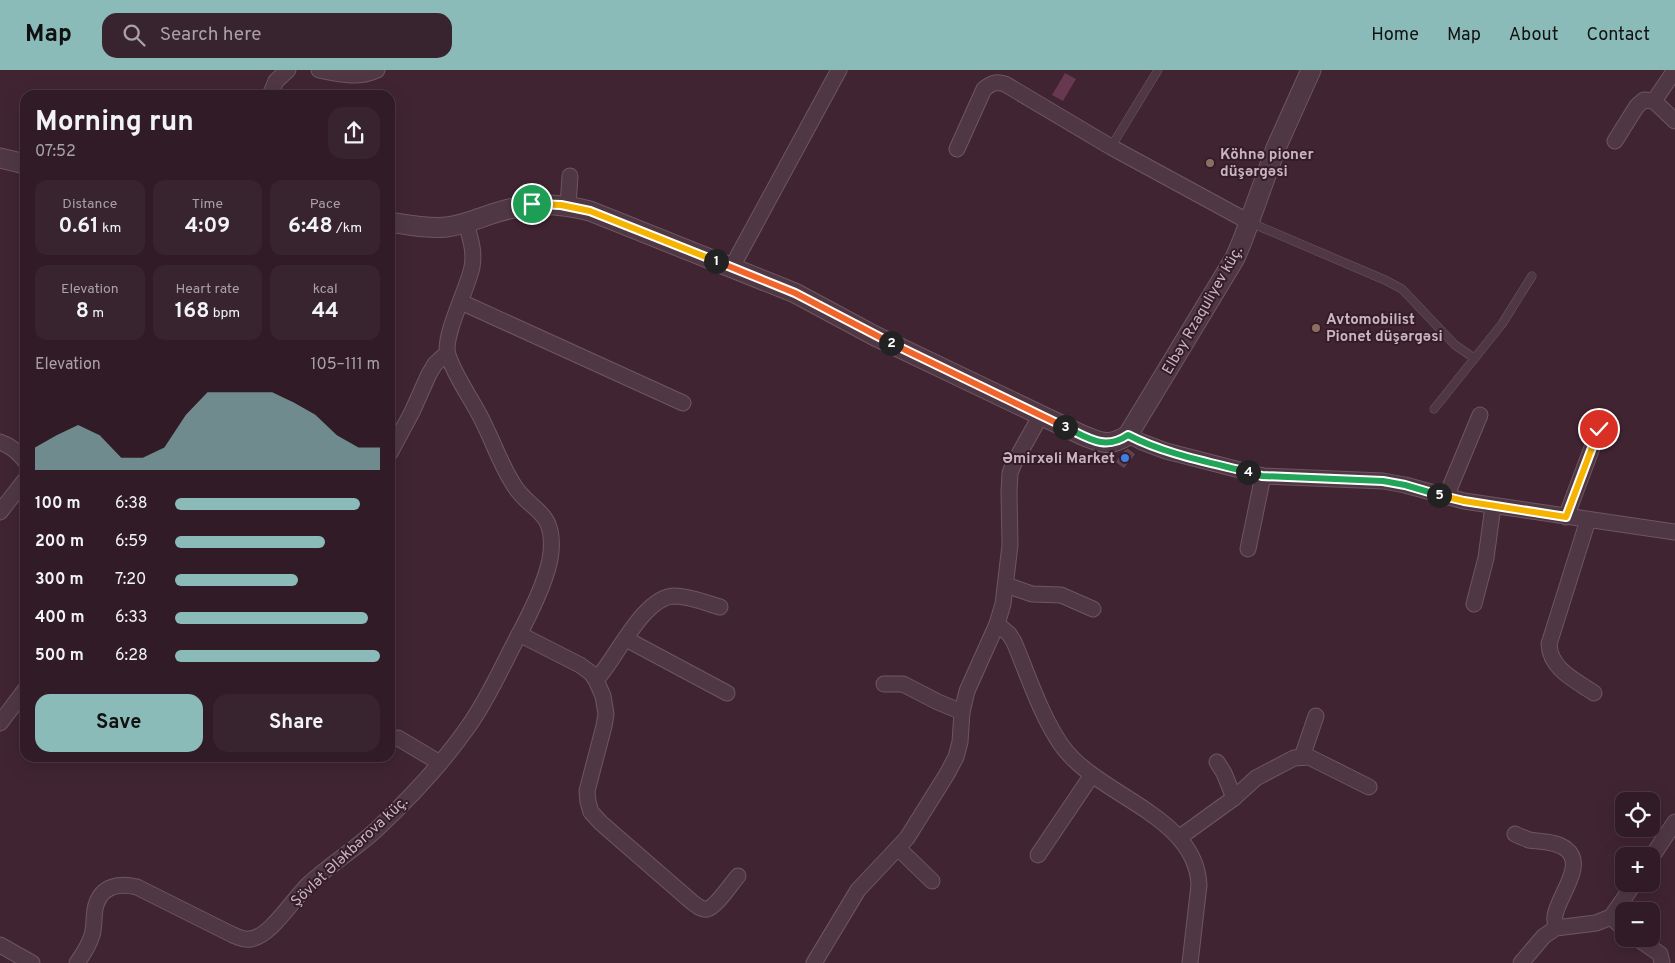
<!DOCTYPE html>
<meta charset="utf-8">
<style>
body{margin:0;font-family:Overpass,sans-serif;background:#38242e;color:#f1f3f6;height:100vh;display:flex;flex-direction:column;font-size:19px;white-space:nowrap}
*{box-sizing:border-box;margin:0}
p{font-size:16px;color:#a8a1a7}
.icon{flex:none;width:28px;height:28px;fill:none;stroke:currentColor;stroke-width:2;stroke-linecap:round;stroke-linejoin:round}
.map{position:relative;flex:1;overflow:hidden}
.sheet{position:absolute;left:20px;top:20px;width:375px;height:672px;display:flex;flex-direction:column;background:#301b26;border-radius:15px;box-shadow:0 5px 20px #0002,0 0 0 1px #4b3943}
.sheet>*{flex:none}
.controls{position:absolute;left:1615px;top:722px;display:grid;gap:10px}
.controls a{display:grid;place-items:center;width:45px;height:45px;border-radius:10px;background:#301b26;box-shadow:0 5px 20px #0002,0 0 0 1px #4b3943;font-size:25px}
.pin{position:absolute;display:grid;place-items:center;width:42px;height:42px;color:#fff;margin:-21px;border:2px solid #fff;border-radius:50%;box-shadow:0 1px 5px #0007}
.km{position:absolute;width:25px;height:25px;margin:-12px;border-radius:50%;background:#222;color:#fff;font-size:14px;line-height:25px;text-align:center}
.round{display:grid;place-items:center;flex:none;width:52px;height:52px;border-radius:15px;background:#38242e}
.overview{display:flex;align-items:center;justify-content:space-between;height:85px;padding:0 15px}
h1{font-size:28px;font-weight:700;line-height:38px}
.metrics{display:grid;grid-template-columns:repeat(3,1fr);gap:8px;height:85px;padding:5px 15px}
.metrics div{display:grid;align-content:center;border-radius:12px;background:#38242e;text-align:center}
.metrics b{font-size:21px;font-weight:700}
.metrics small{font-size:14px;font-weight:400}
.metrics p{font-size:14px}
.chart{height:140px;padding:10px 15px}
.chart p{display:flex;justify-content:space-between}
.chart svg{width:100%;height:90px;margin-top:5px;fill:#8bbbb9;opacity:.7}
.button{display:flex;gap:10px;margin-top:auto;padding:10px 15px}
.button a{flex:1;height:58px;border-radius:15px;background:#8bbbb9;color:#111;font-size:20px;font-weight:700;line-height:58px;text-align:center}
.button a+a{background:#38242e;color:#f1f3f6}
ul{padding:0 15px;list-style:none;font-size:16px}
li{display:grid;grid-template-columns:80px 60px 1fr;align-items:center;height:38px}
li i{height:12px;border-radius:6px;background:#8bbbb9}
header{display:flex;align-items:center;gap:30px;box-sizing:border-box;height:70px;padding:0 25px;background:#8bbbb9;color:#111}
header strong{font-size:24px}
nav{display:flex;gap:28px;margin-inline-start:auto;font-size:18px}
.search{width:350px;height:45px;background:#38242e;display:flex;align-items:center;gap:12px;box-sizing:border-box;padding:0 18px;border-radius:15px;color:#a8a1a7;font-size:19px}
.map>svg:first-child{display:block}
</style>
<header>
<strong>Map</strong>
<div class="search"><svg class="icon" aria-label="search" viewBox="0 0 24 24"><circle cx="10" cy="10" r="6"/><path d="M15 15l6 6"/></svg>Search here</div>
<nav><a>Home</a><a>Map</a><a>About</a><a>Contact</a></nav>
</header>
<div class="map">
<svg width="1675" height="893" viewBox="0 0 1675 893">
<rect width="100%" height="100%" fill="#402432"/>
<path fill="#67384f" d="M1065,3L1076,9L1063,31L1052,25Z"/>
<path fill="#60404f" stroke="#361f2b" d="M1128,378L1136,384L1124,399L1115,392L1124,380Z"/>
<g fill="none" stroke-linecap="round" stroke-linejoin="round">
<g stroke="#6d5662" stroke-width="9">
<g id="service">
<path d="M1111,77L1158,0"/>
<path d="M1249,152L1385,210L1402,219L1455,275L1474,288"/>
<path d="M1434,339L1502,254L1532,206"/>
</g>
</g>
<g stroke="#6d5662" stroke-width="17">
<g id="minor">
<path d="M319,0C339,4 358,9 377,0"/>
<path d="M1675,0L1654,31L1675,51"/>
<path d="M270,25L276,11L288,0"/>
<path d="M1615,71L1637,36L1644,30L1654,31"/>
<path d="M957,79L984,19C992,13 996,11 1005,14L1111,77L1249,152"/>
<path d="M568,136L570,106"/>
<path d="M732,197L839,0"/>
<path d="M461,232L683,333"/>
<path d="M1128,365L1142,372L1166,381L1263,406L1383,411L1405,415L1464,431L1675,462"/>
<path d="M0,372C11,376 18,381 25,391"/>
<path d="M390,383L412,342L429,304L435,294L447,283"/>
<path d="M1446,427L1480,345"/>
<path d="M0,442L25,410"/>
<path d="M1566,447L1599,359"/>
<path d="M1588,450L1549,574C1550,599 1575,610 1594,623"/>
<path d="M1248,479L1263,406"/>
<path d="M1006,515L1032,524L1061,525L1093,539"/>
<path d="M1474,534L1486,488L1493,436"/>
<path d="M997,554L1009,564L1014,572C1028,605 1041,646 1062,676C1099,727 1196,745 1199,815L1190,893"/>
<path d="M519,564L580,595L591,603L596,610L603,626L606,644L604,656L587,721L588,732L591,742L601,753L692,832C696,835 701,840 707,839C716,837 731,814 738,806"/>
<path d="M626,569L727,623"/>
<path d="M596,610C616,589 643,527 674,526C690,526 706,533 720,537"/>
<path d="M884,614H903L938,632L962,642"/>
<path d="M0,653L25,620"/>
<path d="M398,668L440,693"/>
<path d="M1302,687L1316,646"/>
<path d="M1217,692L1224,703L1234,728"/>
<path d="M1515,764C1519,766 1524,768 1529,770C1541,772 1556,771 1566,779C1587,795 1557,827 1555,846C1554,850 1556,854 1556,858"/>
<path d="M1180,767L1234,728L1256,708L1294,688L1309,687L1369,717"/>
<path d="M898,778L932,811"/>
<path d="M1038,785L1092,705"/>
<path d="M1651,788L1675,752"/>
<path d="M1611,847L1624,859"/>
<path d="M1638,869L1660,884L1662,893"/>
<path d="M0,875L32,893"/>
<path d="M77,893C83,884 89,876 92,865C95,856 93,844 96,835C102,815 120,813 137,817L233,865C238,867 244,870 250,869C271,867 294,827 310,813C331,794 355,779 376,760C410,728 444,692 470,654C488,628 501,599 515,572C528,548 549,508 551,482C555,437 528,442 512,412C499,391 491,366 479,344C469,325 455,306 448,285C442,267 468,218 472,197C475,181 470,168 466,153"/>
<path d="M814,893L858,820L907,768L947,704L956,687L960,672L962,642L967,621L997,554L1003,534L1010,475L1009,422L1010,403L1014,393L1041,345"/>
<path d="M1521,893L1544,866L1556,858L1596,853L1611,847L1634,814"/>
</g>
</g>
<g stroke="#6d5662" stroke-width="21">
<g id="tertiary">
<path d="M0,88L25,94"/>
<path d="M390,152C409,155 428,159 447,157C464,155 479,148 495,143C529,132 556,133 590,141L795,223L875,266L1082,365C1101,373 1110,377 1128,365L1235,188L1243,169L1276,78L1311,0"/>
</g>
</g>
<use href="#service" stroke="#4f3844" stroke-width="8"/>
<use href="#minor" stroke="#4f3844" stroke-width="15"/>
<use href="#tertiary" stroke="#4f3844" stroke-width="19"/>
</g>
<g fill="none" stroke-linecap="round" stroke-linejoin="round">
<g stroke="#fff" stroke-width="10">
<path id="split-1" d="M532,134L561,135L590,141L716,191"/>
</g>
<g stroke="#fff" stroke-width="10">
<path id="split-2" d="M716,191L795,223L891,273"/>
</g>
<g stroke="#fff" stroke-width="10">
<path id="split-3" d="M891,273L1065,357"/>
</g>
<g stroke="#fff" stroke-width="10">
<path id="split-4" d="M1065,357C1088,368 1105,381 1128,365C1165,384 1208,392 1248,402"/>
</g>
<g stroke="#fff" stroke-width="10">
<path id="split-5" d="M1248,402L1262,406L1383,411L1405,415L1439,425"/>
</g>
<g stroke="#fff" stroke-width="10">
<path id="split-6" d="M1439,425L1464,431L1566,447L1599,359"/>
</g>
<use href="#split-1" stroke="#f5b400" stroke-width="6"/>
<use href="#split-2" stroke="#f0652b" stroke-width="6"/>
<use href="#split-3" stroke="#f0652b" stroke-width="6"/>
<use href="#split-4" stroke="#22a559" stroke-width="6"/>
<use href="#split-5" stroke="#22a559" stroke-width="6"/>
<use href="#split-6" stroke="#f5b400" stroke-width="6"/>
</g>
<g fill="#8d6e63" stroke="#341d29" stroke-width="2">
<circle cx="1210" cy="93" r="5"/>
<circle cx="1316" cy="258" r="5"/>
</g>
<circle fill="#3f7fe0" stroke="#341d29" stroke-width="2" cx="1125" cy="388" r="5"/>
<g text-anchor="middle" stroke-width="4" stroke-linejoin="round" paint-order="stroke">
<g font-size="15" font-weight="bold" fill="#cab5bf" stroke="#341d29" text-anchor="start">
<text x="1220" y="89">Köhnə pioner<tspan x="1220" dy="17">düşərgəsi</tspan></text>
<text x="1326" y="254">Avtomobilist<tspan x="1326" dy="17">Pionet düşərgəsi</tspan></text>
<text x="1115" y="393" text-anchor="end">Əmirxəli Market</text>
</g>
<g font-size="15" fill="#cab5bf" stroke="#341d29">
<text transform="translate(1202 240) rotate(-60)" y="5">Elbəy Rzaquliyev küç.</text>
<text transform="translate(349 781) rotate(-43)" y="5">Şövlət Ələkbərova küç.</text>
</g>
</g>
</svg>
<div class="controls">
<a><svg class="icon" aria-label="locate" viewBox="0 0 24 24"><circle cx="12" cy="12" r="6"/><path d="M12 2v4M12 18v4M2 12h4M18 12h4"/></svg></a>
<a>+</a>
<a>−</a>
</div>
<div class="pin" style="left:532px;top:134px;background:#1e9e55"><svg class="icon" aria-label="arrive" viewBox="0 0 24 24"><path d="M6 21V4h12l-3 4 3 4H6"/></svg></div>
<div class="pin" style="left:1599px;top:359px;background:#d93025"><svg class="icon" aria-label="check" viewBox="0 0 24 24"><path d="M5 12l5 5 9-10"/></svg></div>
<b class="km" style="left:716px;top:191px">1</b>
<b class="km" style="left:891px;top:273px">2</b>
<b class="km" style="left:1065px;top:357px">3</b>
<b class="km" style="left:1248px;top:402px">4</b>
<b class="km" style="left:1439px;top:425px">5</b>
<section class="sheet">
<div class="overview"><div><h1>Morning run</h1><p>07:52</p></div><a class="round"><svg class="icon" aria-label="share" viewBox="0 0 24 24"><path d="M12 15V3M7 8l5-5 5 5M5 13v7h14v-7"/></svg></a></div>
<div class="metrics">
<div><p>Distance</p><b>0.61<small> km</small></b></div>
<div><p>Time</p><b>4:09</b></div>
<div><p>Pace</p><b>6:48<small> /km</small></b></div>
</div>
<div class="metrics">
<div><p>Elevation</p><b>8<small> m</small></b></div>
<div><p>Heart rate</p><b>168<small> bpm</small></b></div>
<div><p>kcal</p><b>44</b></div>
</div>
<div class="chart"><p><span>Elevation</span>105–111 m</p>
<svg viewBox="0 0 160 44" preserveAspectRatio="none"><path d="M0 44V33L10 27L20 22L30 27L40 38L50 38L60 33L70 17L80 6L90 6L100 6L110 6L120 11L130 17L140 27L150 33L160 33V44z"/></svg>
</div>
<ul>
<li><b>100 m</b>6:38<i style="width:90%"></i></li>
<li><b>200 m</b>6:59<i style="width:73%"></i></li>
<li><b>300 m</b>7:20<i style="width:60%"></i></li>
<li><b>400 m</b>6:33<i style="width:94%"></i></li>
<li><b>500 m</b>6:28<i style="width:100%"></i></li>
</ul>
<div class="button"><a>Save</a><a>Share</a></div>
</section>
</div>
